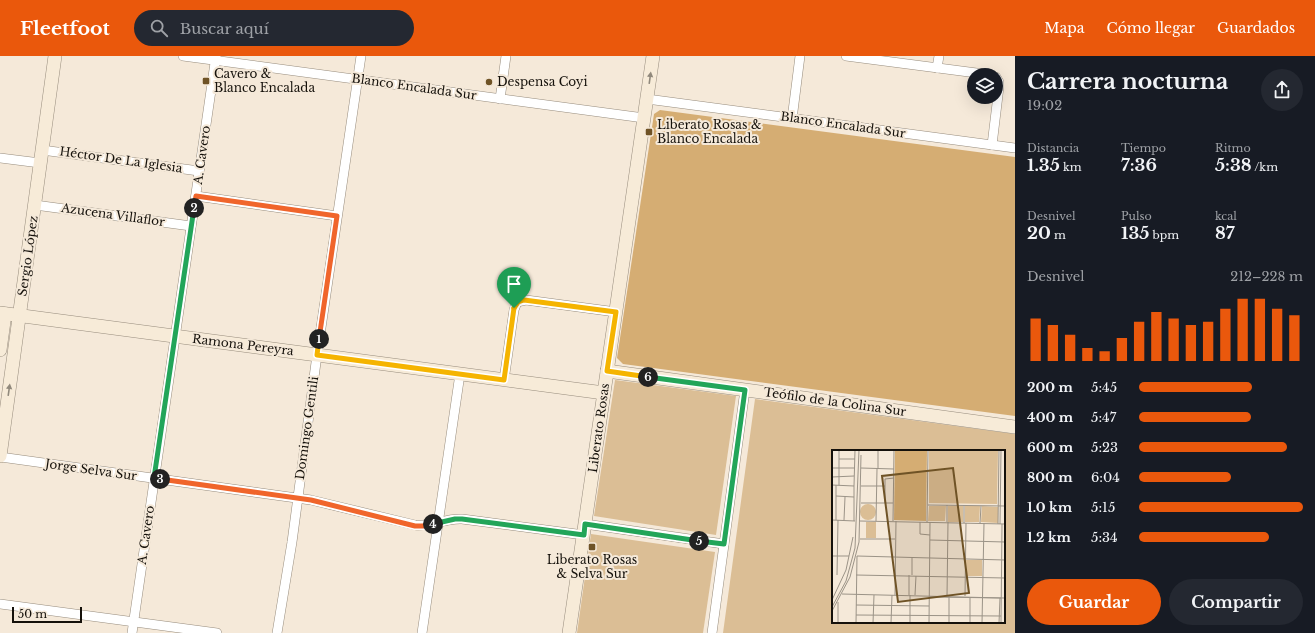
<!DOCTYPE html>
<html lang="es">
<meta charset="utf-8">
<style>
body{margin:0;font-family:"Libre Baskerville",serif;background:#242831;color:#f1f3f6;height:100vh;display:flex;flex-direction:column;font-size:15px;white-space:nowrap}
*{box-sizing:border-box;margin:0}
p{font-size:13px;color:#9ea1a6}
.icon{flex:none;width:22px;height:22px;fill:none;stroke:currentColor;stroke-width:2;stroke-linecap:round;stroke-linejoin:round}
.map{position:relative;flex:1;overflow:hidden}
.drawer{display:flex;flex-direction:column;background:#171b24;width:300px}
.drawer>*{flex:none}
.controls{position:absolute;left:967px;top:12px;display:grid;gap:8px}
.controls a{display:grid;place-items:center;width:36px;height:36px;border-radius:50%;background:#171b24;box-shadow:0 4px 16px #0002;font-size:20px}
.scale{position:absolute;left:12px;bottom:10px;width:70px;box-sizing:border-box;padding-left:4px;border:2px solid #15110b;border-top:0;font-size:11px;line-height:14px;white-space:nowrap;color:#15110b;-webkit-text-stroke:3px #f5e9d9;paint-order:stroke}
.pin{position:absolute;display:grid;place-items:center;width:34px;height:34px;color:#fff;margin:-41px -17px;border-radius:50% 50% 50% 0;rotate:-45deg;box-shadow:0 0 4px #0007}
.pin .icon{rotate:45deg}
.km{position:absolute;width:20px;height:20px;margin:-10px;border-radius:50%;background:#222;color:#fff;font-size:11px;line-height:20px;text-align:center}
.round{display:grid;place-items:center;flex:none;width:42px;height:42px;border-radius:21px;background:#242831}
.overview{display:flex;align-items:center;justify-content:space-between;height:68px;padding:0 12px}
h1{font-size:22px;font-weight:700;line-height:30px}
.metrics{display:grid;grid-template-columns:repeat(3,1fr);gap:6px;height:68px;padding:4px 12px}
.metrics div{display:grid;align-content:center}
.metrics b{font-size:17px;font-weight:700}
.metrics small{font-size:11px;font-weight:400}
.metrics p{font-size:11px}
.chart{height:112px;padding:8px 12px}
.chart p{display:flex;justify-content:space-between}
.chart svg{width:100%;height:72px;margin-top:4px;stroke:#ea580c;stroke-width:6}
.action{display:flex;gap:8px;margin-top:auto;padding:8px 12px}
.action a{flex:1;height:46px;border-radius:24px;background:#ea580c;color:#fff;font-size:16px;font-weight:700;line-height:46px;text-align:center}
.action a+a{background:#242831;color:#f1f3f6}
ul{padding:0 12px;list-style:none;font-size:13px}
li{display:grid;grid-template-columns:64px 48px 1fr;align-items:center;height:30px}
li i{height:10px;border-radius:5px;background:#ea580c}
header{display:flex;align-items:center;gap:24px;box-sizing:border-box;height:56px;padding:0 20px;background:#ea580c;color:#fff}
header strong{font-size:19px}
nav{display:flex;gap:22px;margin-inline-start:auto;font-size:14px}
.search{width:280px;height:36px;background:#242831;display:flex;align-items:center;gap:10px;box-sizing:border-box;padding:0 14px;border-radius:22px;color:#9ea1a6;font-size:15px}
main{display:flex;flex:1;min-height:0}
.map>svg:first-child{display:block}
</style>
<header>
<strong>Fleetfoot</strong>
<div class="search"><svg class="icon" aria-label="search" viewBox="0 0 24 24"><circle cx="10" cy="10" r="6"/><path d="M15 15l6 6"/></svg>Buscar aquí</div>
<nav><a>Mapa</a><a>Cómo llegar</a><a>Guardados</a></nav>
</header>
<main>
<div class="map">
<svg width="1015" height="577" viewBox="0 0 1015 577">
<rect width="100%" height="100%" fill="#f5e9d9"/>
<g fill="#dbbe95" fill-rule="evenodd">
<path d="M615,324L736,340L716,479L594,460Z"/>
<path d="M755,343L1015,378V577H723ZM833,395H1004V566H833Z"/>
<path d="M591,478L715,496L703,577H577Z"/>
</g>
<path fill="#d5ad73" d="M660,54L1015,101V360L623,308L617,302L654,58Z"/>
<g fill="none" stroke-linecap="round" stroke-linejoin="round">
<g stroke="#978c7d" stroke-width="10">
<g id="street">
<path d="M183,0L644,62"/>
<path d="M846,0L992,19"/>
<path d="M937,12L939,0"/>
<path d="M500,43L506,0"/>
<path d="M647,43L1015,92"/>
<path d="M792,63L800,0"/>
<path d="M992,89L999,31V26L996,21"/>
<path d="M42,94L199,115"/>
<path d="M0,102L40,107"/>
<path d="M196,140L337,160"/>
<path d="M35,149L191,170"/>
<path d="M504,324L514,254L517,246L526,244L616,256"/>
<path d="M0,401L311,444L415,469C431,471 445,462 462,463L584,479"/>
<path d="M585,468L724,488"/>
<path d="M0,548L217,577"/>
<path d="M132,577L216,0"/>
<path d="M277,577L292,486L317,299L361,0"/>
<path d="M422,577L460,318"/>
<path d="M712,577L745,334"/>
</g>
</g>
<g stroke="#978c7d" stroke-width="14">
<g id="secondary">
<path d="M0,257L604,337"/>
<path d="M0,294L5,258"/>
<path d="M607,315L1015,371"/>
<path d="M0,400L55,0"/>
<path d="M569,577L653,0"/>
</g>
</g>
<use href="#street" stroke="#fff" stroke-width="9"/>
<use href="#secondary" stroke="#f7ebd8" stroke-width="13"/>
</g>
<defs><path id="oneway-solid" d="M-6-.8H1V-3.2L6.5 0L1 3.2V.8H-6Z"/></defs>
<g fill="#91897c">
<use href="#oneway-solid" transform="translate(650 22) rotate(-82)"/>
<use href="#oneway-solid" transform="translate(9 334) rotate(-82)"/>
</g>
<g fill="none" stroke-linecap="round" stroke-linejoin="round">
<g stroke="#fff" stroke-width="8">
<path id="split-1" d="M319,283L317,299L504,324L514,252"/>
</g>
<g stroke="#fff" stroke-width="8">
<path id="split-2" d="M194,152L196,140L337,160L319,283"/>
</g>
<g stroke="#fff" stroke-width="8">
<path id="split-3" d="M160,423L154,422L194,152"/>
</g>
<g stroke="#fff" stroke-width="8">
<path id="split-4" d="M160,423L311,444L415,470H423L433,468"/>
</g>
<g stroke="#fff" stroke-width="8">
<path id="split-5" d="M433,468L455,463H462L584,479L585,468L699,485"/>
</g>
<g stroke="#fff" stroke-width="8">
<path id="split-6" d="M648,321L745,334L724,488L699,485"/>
</g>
<g stroke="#fff" stroke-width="8">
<path id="split-7" d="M514,252L518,246L524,244L616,256L607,315L648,321"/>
</g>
<use href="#split-1" stroke="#f5b400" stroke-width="5"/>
<use href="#split-2" stroke="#f0652b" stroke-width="5"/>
<use href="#split-3" stroke="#22a559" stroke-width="5"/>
<use href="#split-4" stroke="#f0652b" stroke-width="5"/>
<use href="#split-5" stroke="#22a559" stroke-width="5"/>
<use href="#split-6" stroke="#22a559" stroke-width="5"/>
<use href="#split-7" stroke="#f5b400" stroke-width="5"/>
</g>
<g fill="#6f5326" stroke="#f5e9d9" stroke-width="1.5">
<rect x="202" y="21" width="8" height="8" rx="2"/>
<circle cx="489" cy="26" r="4"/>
<rect x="645" y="72" width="8" height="8" rx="2"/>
<rect x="588" y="487" width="8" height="8" rx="2"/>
</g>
<g text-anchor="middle" stroke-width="4" stroke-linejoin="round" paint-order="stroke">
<g font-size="12" fill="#15110b" stroke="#f5e9d9" text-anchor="start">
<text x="214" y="22">Cavero &amp;<tspan x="214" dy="14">Blanco Encalada</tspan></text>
<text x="497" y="30">Despensa Coyi</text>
<text x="657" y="73">Liberato Rosas &amp;<tspan x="657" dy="14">Blanco Encalada</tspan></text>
<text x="592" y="508" text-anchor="middle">Liberato Rosas<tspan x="592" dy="14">&amp; Selva Sur</tspan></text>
</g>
<g font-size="12" fill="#15110b" stroke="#f5e9d9">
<text transform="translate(414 31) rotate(8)" y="4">Blanco Encalada Sur</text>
<text transform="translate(843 69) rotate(8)" y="4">Blanco Encalada Sur</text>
<text transform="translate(202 99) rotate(-82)" y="4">A. Cavero</text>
<text transform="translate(121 104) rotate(8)" y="4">Héctor De La Iglesia</text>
<text transform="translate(113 159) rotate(8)" y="4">Azucena Villaflor</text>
<text transform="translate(28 200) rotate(-82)" y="4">Sergio López</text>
<text transform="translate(243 289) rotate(7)" y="4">Ramona Pereyra</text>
<text transform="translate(835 346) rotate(8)" y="4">Teófilo de la Colina Sur</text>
<text transform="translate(307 372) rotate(-82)" y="4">Domingo Gentili</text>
<text transform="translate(599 372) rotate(-82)" y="4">Liberato Rosas</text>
<text transform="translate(91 414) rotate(8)" y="4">Jorge Selva Sur</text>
<text transform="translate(146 479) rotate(-82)" y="4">A. Cavero</text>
</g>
</g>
<g transform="translate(832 394)">
<rect width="173" height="173" fill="#f5e9d9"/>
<path d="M97,0H166L165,54L97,53ZM28 62a8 8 0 1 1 16 0a8 8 0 1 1-16 0ZM97,56H114L113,71H96ZM116,56H131V72H116ZM133,56H148L147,72H133ZM150,56L166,57V73L149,72ZM34,72H44V88H34ZM134,110H150V126H134Z" fill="#dbbe95"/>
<path d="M63,0H95L94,71L62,70Z" fill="#d5ad73"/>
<path fill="none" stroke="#9b9387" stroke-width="1" d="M7,9H23M0,18H23M29,18L62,19M46,19V0M0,27L22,26M0,35L22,36V71M7,35V0M22,36L23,0M29,36H53M4,46L22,47M29,53H61M53,53V29L62,28M96,55L173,56M0,70L23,71M4,70V35M12,70L13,47M28,71L173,74M44,71L45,19M61,71L62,0M88,72V84L98,85M95,72L96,0M115,72V55M132,73V55M148,73L149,56M166,74L167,0M168,74L169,0M28,89H63M98,90L173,92M0,106H17M5,125L6,70M24,125L173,128M80,125V108M10,144L169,148M63,145L64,71M77,145V125M83,145L84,126M115,146L116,72M133,146L134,73M98,147L173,148M0,150L14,120L21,87M6,152V173M24,155L97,156M0,157L14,131L23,98L27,0M0,161L18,127L27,92L29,5M24,165L169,166M24,173L25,106L173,110M41,173L42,145M59,173L60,145M78,173V145M97,173L98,72M117,173V147M138,173V148M150,173L152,73M167,173L168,148M169,173L170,74"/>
<path fill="#6f5326" fill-opacity="0.15" stroke="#6f5326" stroke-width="2" d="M121,18L137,143L66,152L50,26Z"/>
<rect width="173" height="173" fill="none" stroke="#15110b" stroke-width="2"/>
</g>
</svg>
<div class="controls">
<a><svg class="icon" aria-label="layers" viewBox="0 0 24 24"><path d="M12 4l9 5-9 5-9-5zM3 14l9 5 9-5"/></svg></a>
</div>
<div class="scale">50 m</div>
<div class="pin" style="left:514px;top:252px;background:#1e9e55"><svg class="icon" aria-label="arrive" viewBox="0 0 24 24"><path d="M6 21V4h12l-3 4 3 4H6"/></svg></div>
<b class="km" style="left:319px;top:283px">1</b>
<b class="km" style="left:194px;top:152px">2</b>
<b class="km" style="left:160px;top:423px">3</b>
<b class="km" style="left:433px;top:468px">4</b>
<b class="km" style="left:699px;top:485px">5</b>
<b class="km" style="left:648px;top:321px">6</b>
</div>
<section class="drawer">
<div class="overview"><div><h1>Carrera nocturna</h1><p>19:02</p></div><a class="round"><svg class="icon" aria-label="share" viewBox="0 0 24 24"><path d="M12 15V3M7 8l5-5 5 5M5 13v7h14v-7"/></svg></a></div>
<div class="metrics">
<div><p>Distancia</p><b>1.35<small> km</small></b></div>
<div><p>Tiempo</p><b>7:36</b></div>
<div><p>Ritmo</p><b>5:38<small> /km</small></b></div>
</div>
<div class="metrics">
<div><p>Desnivel</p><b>20<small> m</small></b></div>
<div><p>Pulso</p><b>135<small> bpm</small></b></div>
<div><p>kcal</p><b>87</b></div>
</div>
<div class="chart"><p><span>Desnivel</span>212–228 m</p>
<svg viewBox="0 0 160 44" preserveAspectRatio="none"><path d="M5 44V18M15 44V22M25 44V28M35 44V36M45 44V38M55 44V30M65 44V20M75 44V14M85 44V18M95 44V22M105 44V20M115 44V12M125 44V6M135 44V6M145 44V12M155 44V16"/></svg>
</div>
<ul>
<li><b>200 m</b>5:45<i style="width:69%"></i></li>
<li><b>400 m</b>5:47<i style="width:68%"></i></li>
<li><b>600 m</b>5:23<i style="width:90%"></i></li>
<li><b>800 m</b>6:04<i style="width:56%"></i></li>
<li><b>1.0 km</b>5:15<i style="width:100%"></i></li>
<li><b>1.2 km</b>5:34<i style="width:79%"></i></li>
</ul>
<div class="action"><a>Guardar</a><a>Compartir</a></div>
</section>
</main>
